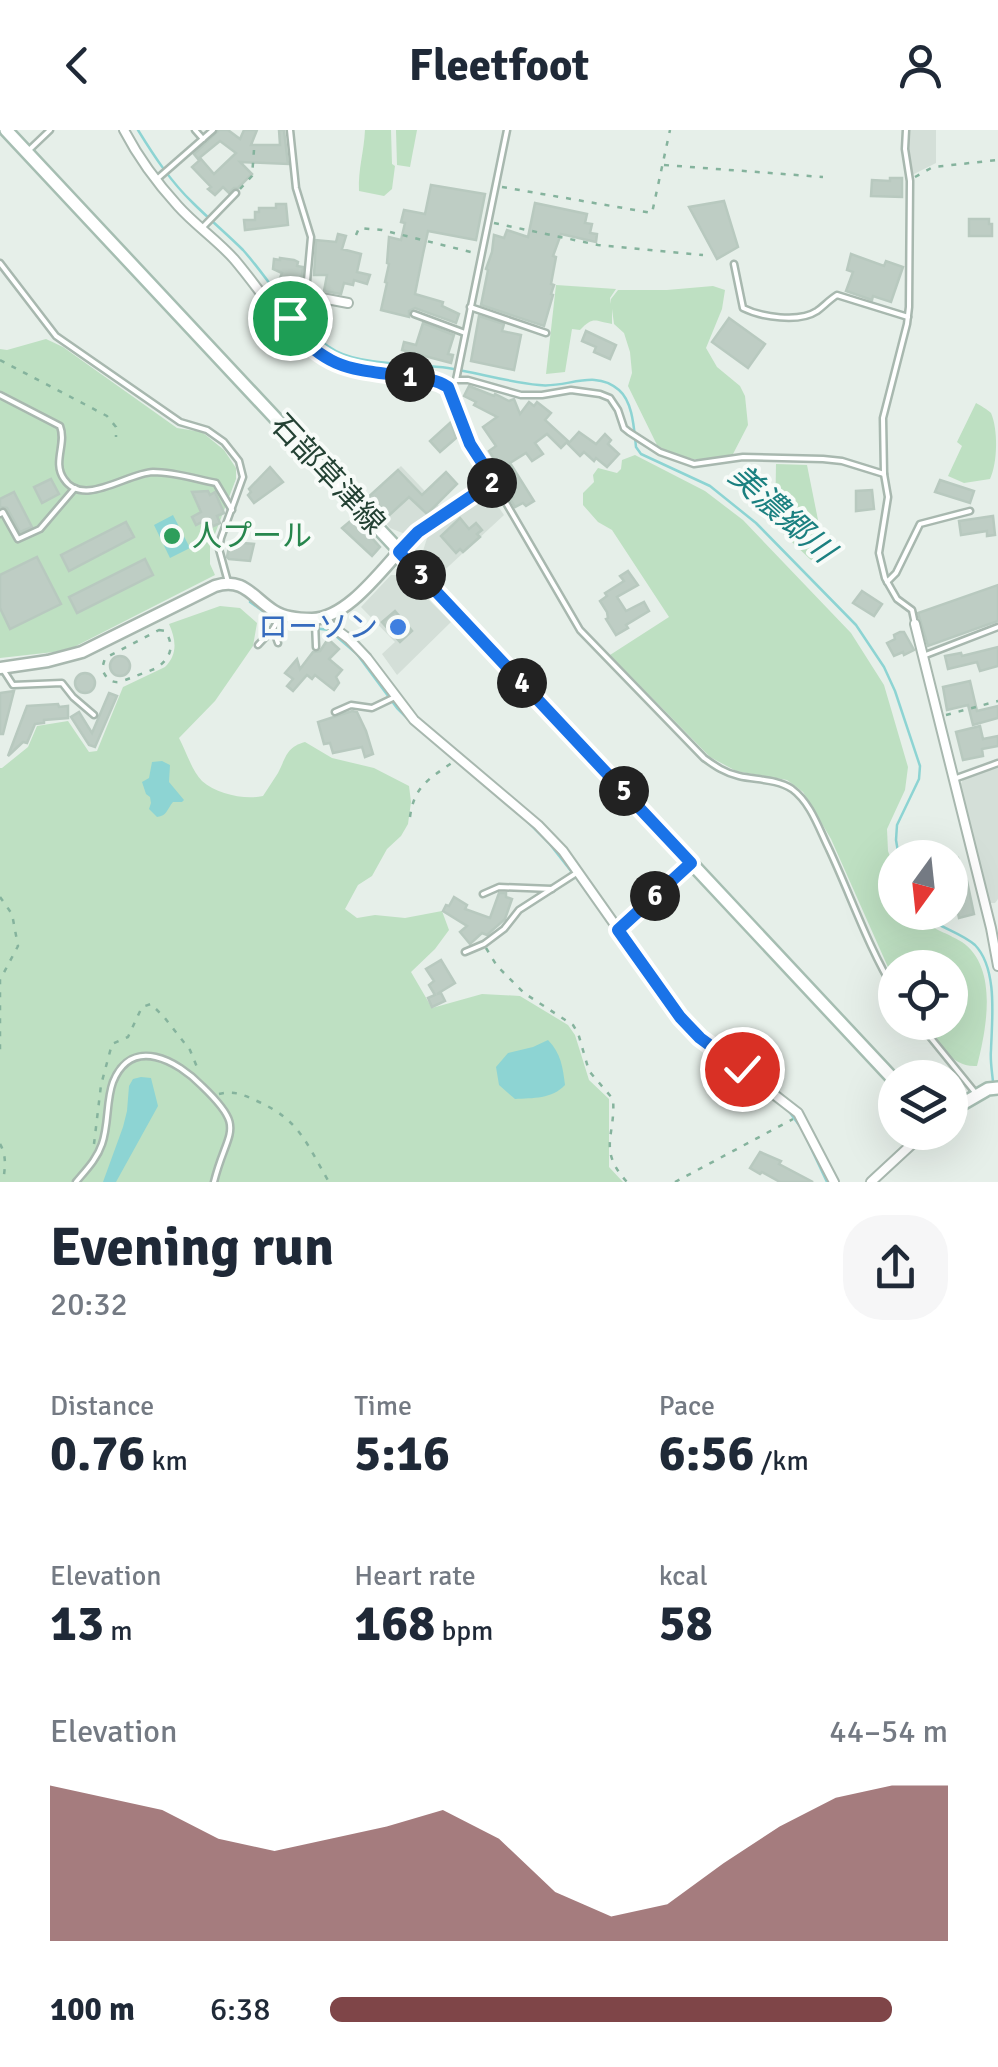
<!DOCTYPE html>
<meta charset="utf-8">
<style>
body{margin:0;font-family:Signika,"Noto Sans JP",sans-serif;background:#f6f6f7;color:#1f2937;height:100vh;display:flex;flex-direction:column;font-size:38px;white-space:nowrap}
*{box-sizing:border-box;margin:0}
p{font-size:32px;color:#747a83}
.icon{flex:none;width:55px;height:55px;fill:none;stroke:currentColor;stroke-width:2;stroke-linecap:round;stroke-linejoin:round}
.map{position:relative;height:1052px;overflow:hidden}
.sheet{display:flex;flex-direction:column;background:#fff;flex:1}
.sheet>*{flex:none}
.needle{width:65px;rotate:195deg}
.tools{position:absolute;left:878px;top:710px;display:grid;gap:20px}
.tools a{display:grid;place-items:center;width:90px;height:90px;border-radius:50%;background:#fff;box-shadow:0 10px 40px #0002;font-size:50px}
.pin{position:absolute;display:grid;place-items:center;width:85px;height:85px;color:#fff;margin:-42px;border:5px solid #fff;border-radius:50%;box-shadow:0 2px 10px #0007}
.km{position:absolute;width:50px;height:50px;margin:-25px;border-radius:50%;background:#222;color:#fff;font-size:28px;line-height:50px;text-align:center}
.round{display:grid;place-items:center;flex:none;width:105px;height:105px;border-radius:40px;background:#f6f6f7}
.overview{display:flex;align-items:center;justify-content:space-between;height:170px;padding:0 50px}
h1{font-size:55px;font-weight:700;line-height:75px}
.stats{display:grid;grid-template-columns:repeat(3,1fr);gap:15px;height:170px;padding:10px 50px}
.stats div{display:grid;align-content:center}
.stats b{font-size:50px;font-weight:700}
.stats small{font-size:28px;font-weight:400}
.stats p{font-size:28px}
.chart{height:280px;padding:20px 50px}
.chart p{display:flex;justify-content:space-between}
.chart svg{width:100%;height:180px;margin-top:10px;fill:#7f4548;opacity:.7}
ul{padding:0 50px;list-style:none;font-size:32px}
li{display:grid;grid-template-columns:160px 120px 1fr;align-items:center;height:75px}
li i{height:25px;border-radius:12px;background:#7f4548}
header{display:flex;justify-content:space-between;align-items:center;height:130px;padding:0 50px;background:#fff;font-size:45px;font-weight:700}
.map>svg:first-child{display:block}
</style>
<header><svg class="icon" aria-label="back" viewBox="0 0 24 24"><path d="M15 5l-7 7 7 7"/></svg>Fleetfoot<svg class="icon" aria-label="person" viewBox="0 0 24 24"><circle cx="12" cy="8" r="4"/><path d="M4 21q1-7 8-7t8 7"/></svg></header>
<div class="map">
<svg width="998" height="1052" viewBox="0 0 998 1052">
<rect width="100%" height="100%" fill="#e6efe9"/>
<g fill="#d4dfd8">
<path d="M909,0H936V33L912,45L908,15Z"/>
<path d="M401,336L439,376L405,404L390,398L365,369Z"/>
<path d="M491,366L504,385L436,448L427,436L423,421L428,405L462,381Z"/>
<path d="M391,445H397L407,448L451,492L397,545L382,524L395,512L361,477Z"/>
<path d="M998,637V769L995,773H989L960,655L963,650Z"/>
</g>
<g fill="#bee0c2">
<path d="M365,0H391L392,34L395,36L392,59L384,66L359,61C358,39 364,22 365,0Z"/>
<path d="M396,0H417L410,37L397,35Z"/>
<path d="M556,155L616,159L610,168L611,174V169L618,160H667L713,156L725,160L722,179L706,218L717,237L740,256L745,266L748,295L733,324L711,329H693L670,323L657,315L628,256L632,243L630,222L624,203L614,194L612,179V194C594,191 594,186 580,200L572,199L565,242L546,244Z"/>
<path d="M46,209L63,217L177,298L202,302L224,320L236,338V349L210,417V434L215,445L74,517L54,522L0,528V219L7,220Z"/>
<path d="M976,273C980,275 988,280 991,283C998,299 998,332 990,349L964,353L948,346L962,316L957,312Z"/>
<path d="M635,325L705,361L743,390L851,503L884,555L908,637L905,660L887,699L888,721L895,740V782L916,783C927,798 946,802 962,812C998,837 987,897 977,936C951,938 937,911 923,893L950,892V838H895V853L831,709L803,662L787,650L736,641L710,627L610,525L669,487L612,400L598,392L583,375V363L594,352L593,345L598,338L617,343L621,339L622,330Z"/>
<path d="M776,334L807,335L824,420L821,426L811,430L775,396Z"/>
<path d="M220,476L240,478L257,493L253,516L215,571L179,608C186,621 192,641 202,651C217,664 244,670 263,666C268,658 273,651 278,643C286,628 286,617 305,612L332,628L374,638L409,656L411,672L408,694L401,706L387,719L372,746L358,755L345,779L357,788L375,785L405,788L442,781L449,800L435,819L411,842L432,878L482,864L520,866L568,895L575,905L589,950L609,969V1037L623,1052H0V638H2L28,617L37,596L68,591L89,622L97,621L123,557L165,537C178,524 176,510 169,494Z"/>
</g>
<g fill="#8dd4d3">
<path d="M173,385L190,418L170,428L154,395Z"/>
<path d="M162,631L170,635L169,652L184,670L182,672H173C167,679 167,686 157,687L149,679L151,673L150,667L146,664L142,652L149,648L152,632Z"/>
<path d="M548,910C561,923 563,938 565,955C552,969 533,968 515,969L499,955L496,937L508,923L533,917Z"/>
<path d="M141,947L151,948L158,976L116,1052H103L123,997L127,981L129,956L133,949Z"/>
</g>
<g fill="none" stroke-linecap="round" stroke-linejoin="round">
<g stroke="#8dd4d3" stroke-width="2.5">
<path d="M138,0C154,26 171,52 193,73C209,89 227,104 243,120C272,152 297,200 336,221C362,235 417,234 448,238C479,243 508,252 539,255C566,259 594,238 619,260C633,272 634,299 636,317L641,324L710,356L756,393L856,495L884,537L895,561L920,636L919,649L897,695L896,710L899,728"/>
<path d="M250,472L281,494L329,500L357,524L397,578L410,591"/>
<path d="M419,599L522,686L549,713L589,764"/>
<path d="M922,782C937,798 959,801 975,815C998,839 992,889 991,920C990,931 992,941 993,952"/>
<path d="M602,783L678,892L696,910L751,951"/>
<path d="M788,980L802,999L827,1052"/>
</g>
</g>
<g fill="#becdc4" stroke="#b8c9bf" stroke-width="2.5">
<path d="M219,0H228L240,9L244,0H257L251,15H280L279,0H284L288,34L240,32L252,44L238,58H234L229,63L223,57L215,65L208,59L211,57L192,37L201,29L214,44L236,23L220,11L198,29L194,24Z"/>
<path d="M890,48H902V67L871,66L872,50L890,51Z"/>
<path d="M431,55L485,64L476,110L428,101L423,124L415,164L443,172L442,176L459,184L456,193L415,178L409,181V187L381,180L387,153L385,152L389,134L387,133L389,107L401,110L405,93L401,92L404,80L425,84Z"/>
<path d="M724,71L738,117L717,129L689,77Z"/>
<path d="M535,73L587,84L585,93L592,94L590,103L597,104L596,112L561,104L553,126L556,127L551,154L554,155L551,164L553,165L544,196L481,175L488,140L486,139L492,122L494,105L504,108L507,100L528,107Z"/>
<path d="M276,74H286L288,95L245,100L244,90H255V82H259V78H276Z"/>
<path d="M969,89H989V94H992V106H969Z"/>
<path d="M338,104L346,106L342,119L361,124L357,142L370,145L367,154L354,150L353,155L344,153L341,164L324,161L327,145H314L316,110L336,112Z"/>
<path d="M851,124L884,136L886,131L903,137L891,172L873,166L872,170L846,161L853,142L847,140Z"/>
<path d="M280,128L294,130L298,132L297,136L303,137L301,152L296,166L276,158L282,143L273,139L274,129L280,130Z"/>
<path d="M479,186L504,194L502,201L521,205L514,240L471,231Z"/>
<path d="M729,188L765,214L748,238L712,212Z"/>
<path d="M423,193L454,205L448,224L453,225L451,233L402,220L404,212L416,215Z"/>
<path d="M586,201L616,215L610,229L594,222L596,217L582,211Z"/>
<path d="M469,256L494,266L495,264L509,271L514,269L520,284L529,272L534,276L537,272L551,283L545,290L568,311L561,318L547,304L535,313L543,324L532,331L526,323L510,333L534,371L526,376L523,373L515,377L510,369L513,367L500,344L503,343L489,321L496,316L483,297L497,287L474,275L476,272L464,266Z"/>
<path d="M451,292L456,308L440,322L430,311Z"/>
<path d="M579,302L596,314L605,304L611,310L608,314L619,324L607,337L596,328L594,331L584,322L580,326L568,314Z"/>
<path d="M270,337L283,352L254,373L248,365L251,362L249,359Z"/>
<path d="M398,340L422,365L446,342L457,354L427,384L409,367L384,390L365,370Z"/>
<path d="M51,349L59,364L42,373L34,357Z"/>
<path d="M940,350L974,361L970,373L935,362Z"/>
<path d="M872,360L874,379L856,381V361Z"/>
<path d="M208,361L210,365L215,362L224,383L217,386L220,393L209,398L206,390L196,395L192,387L201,382L192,362Z"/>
<path d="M14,362L32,397L20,402L7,378L0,377V369Z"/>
<path d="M993,386L995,405L987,406V401L961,405L959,391Z"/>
<path d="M354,388L380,417L372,426L342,398Z"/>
<path d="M460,388L469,399L476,393L482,400L477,404L480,407L463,422L460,419L456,423L441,406Z"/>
<path d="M126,392L134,407L69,441L61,425Z"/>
<path d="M230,412L254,414L250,431L229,429L227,427Z"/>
<path d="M37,427L61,474L10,499L0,478V445Z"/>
<path d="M145,429L153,445L77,483L69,467Z"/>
<path d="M628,441L638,455L617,467L626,481L644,472L649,481L626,495L628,498L616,505L606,489L608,488L607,482L600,471L607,466L605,463L624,451L620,446Z"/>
<path d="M998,455V491L928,516L918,483Z"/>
<path d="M862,461L882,474L874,486L853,473Z"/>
<path d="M395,481L412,501L400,512L382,492Z"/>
<path d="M900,502H904L914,520L904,525L903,522L894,526L887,513L895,509L894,505Z"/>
<path d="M328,509L339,519L329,529L342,540L336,547L339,553L334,560L315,545L312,549L307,545L293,561L287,556L293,549L285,543L297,529L300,539L313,522L320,521Z"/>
<path d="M998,517V536L980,541L977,532L948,539L945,526L961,523L962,526Z"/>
<circle cx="120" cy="536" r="10"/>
<circle cx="85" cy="553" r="10"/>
<path d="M970,551L977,581L998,576V588L973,595L968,575L947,580L943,557Z"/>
<path d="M14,561L3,604H0V563Z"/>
<path d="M109,563L117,566L95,617L89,615L71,587L79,582L92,603Z"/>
<path d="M58,574L59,577L68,576V588L44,590V593L35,594L27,613L23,612L8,626L27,576Z"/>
<path d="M352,581L357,582L366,601L373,624L365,627L362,617L333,623L330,613L324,614L318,592Z"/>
<path d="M980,596L983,609L998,606V616L982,619L983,626L963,630L956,602Z"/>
<path d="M958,728L964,751H967L974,784L959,788L958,783L950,785V755L954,754L950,730Z"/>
<path d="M499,763H506V767L512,769L505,789L487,805L482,803L470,814L460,802L467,796L443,781L446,775L449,776L454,767L467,775L465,779L490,788Z"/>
<path d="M441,830L455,853L437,864L441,863L445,871L432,877L428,868L435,865L429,855L434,851L426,839Z"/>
<path d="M760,1022L781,1031L779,1034L813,1052H780L762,1042L760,1044L750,1038Z"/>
</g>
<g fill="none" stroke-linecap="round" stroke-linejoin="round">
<g stroke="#a8b8af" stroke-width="9">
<g id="service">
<path d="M195,0L203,9"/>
<path d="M290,0L296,58L311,107L306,162"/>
<path d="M507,0L456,250H468L521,265H542L571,260L600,264L610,268L618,280L624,298L629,302L660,322L694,334L743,327L823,329L842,331L884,344"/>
<path d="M906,0L905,19L910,51L909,177L907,194L883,288L884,344L888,367L879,423L885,448L897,469L912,480L915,494"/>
<path d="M28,21L50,0"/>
<path d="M157,49L213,0"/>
<path d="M202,98L236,63"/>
<path d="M0,133L56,206L180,292L207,300L224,312L239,331L243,347L221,408L219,419L228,452"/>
<path d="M734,134L743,178C761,187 799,193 817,181C824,176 829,170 837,165L908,187"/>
<path d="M470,177L546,203"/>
<path d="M414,184L465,203"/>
<path d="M0,265L60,296C67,314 52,332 64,349C83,378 127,343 153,342C174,342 196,349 216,353L232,380"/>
<path d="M495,354L580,500L704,628C715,636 725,643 739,646C756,650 777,649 792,659C811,673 819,699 829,719C851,766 868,817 895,861"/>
<path d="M0,384L3,382L18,409L40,399L75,358"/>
<path d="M887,452L896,443L920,394L970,381"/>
<path d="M315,492L316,517"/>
<path d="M278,513L273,499L281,485"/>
<path d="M258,515L273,499"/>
<path d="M923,526L998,497"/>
<path d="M4,541L13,555L62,553L73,567L94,585"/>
<path d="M335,582L351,575L372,578L395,567"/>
<path d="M954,649L998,633"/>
<path d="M483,764L499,757L552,759"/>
<path d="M465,822L484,814L504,799L519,780L578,742"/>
<path d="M918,892L974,961"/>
<path d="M76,1052C86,1040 97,1029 102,1014C109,994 106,971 113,952C132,905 178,931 202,956C248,1000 227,999 214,1052"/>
</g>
</g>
<g stroke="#a8b8af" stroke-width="12">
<g id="minor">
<path d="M124,0C138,27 157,53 178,76C195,95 217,110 234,129C264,164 288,207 328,230C364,251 414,236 448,257L470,314L494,351"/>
<path d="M286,193L306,165L348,173"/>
<path d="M326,488L330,495L349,509L367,528L414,590L538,695L563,721L680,887L700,907L798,983L834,1052"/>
<path d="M915,494L991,798L998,836"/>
<path d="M871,1052L925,1002"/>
</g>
</g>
<g stroke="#a8b8af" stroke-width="15">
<path id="tertiary" d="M0,538L48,531L82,522L215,456C244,447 252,467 274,481C285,488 299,489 312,489C352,488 389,428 417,403C439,383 469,368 494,351"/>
</g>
<g stroke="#a6beb2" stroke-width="16">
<g id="secondary">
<path d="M6,0L895,951"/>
<path d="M950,981L988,959L998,958"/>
</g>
</g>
<g stroke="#85b39d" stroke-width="2.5" stroke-dasharray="5 8" stroke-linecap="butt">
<path d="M664,35L823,47"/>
<path d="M915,47L933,37L998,30"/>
<path d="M502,57L652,83L670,0"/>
<path d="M240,59L252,46L254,20"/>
<path d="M494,93L598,115L703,125"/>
<path d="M356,105L359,98L382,100L475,123"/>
<path d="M0,230L107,286L116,297V307"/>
<path d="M159,500L165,501C175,516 171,527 157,538L120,552C110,553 106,548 102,539L105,528Z"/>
<path d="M946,585L998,571"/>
<path d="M410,687C414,656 429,649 453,632"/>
<path d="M0,767L12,784L18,816L0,850V922"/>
<path d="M623,795L684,740"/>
<path d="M486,818L497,836L524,863L573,895L578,903L589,941L613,969C616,1006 597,1019 627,1052"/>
<path d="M219,964C233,960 244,965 257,971C300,990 306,1013 329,1052"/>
<path d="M0,1014C7,1026 5,1038 3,1052"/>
<path d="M94,1014L101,955L112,914L128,907L142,877L151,874L164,887L190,920L199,942"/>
<path d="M675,1052L793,989"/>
</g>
<use href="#service" stroke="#fff" stroke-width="4"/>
<use href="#minor" stroke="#fff" stroke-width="8"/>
<use href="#tertiary" stroke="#fff" stroke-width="10"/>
<use href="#secondary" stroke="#fff" stroke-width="11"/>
</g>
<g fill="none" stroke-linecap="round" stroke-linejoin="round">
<g stroke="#fff" stroke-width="20">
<path id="route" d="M290,188L286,193C330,238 341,238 403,246C419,248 434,248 448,257L470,314L494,351L418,402L399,422L691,733L618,800L680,887L700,908L742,939"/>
</g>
<use href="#route" stroke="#1a73e8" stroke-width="12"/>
</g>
<circle fill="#2e9e5b" stroke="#f7fbf8" stroke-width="4" cx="172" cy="406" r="10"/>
<circle fill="#3f7fe0" stroke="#f7fbf8" stroke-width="4" cx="398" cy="497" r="10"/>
<g text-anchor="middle" stroke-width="8" stroke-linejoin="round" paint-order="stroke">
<g font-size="30" fill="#244234" stroke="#f7fbf8">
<text transform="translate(328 344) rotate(47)" y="10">石部草津線</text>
</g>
<g font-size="30" fill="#27864d" stroke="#f7fbf8" text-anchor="start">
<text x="192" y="416">人プール</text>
</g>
<g font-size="30" fill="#366cbe" stroke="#f7fbf8" text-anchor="end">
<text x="378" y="507">ローソン</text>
</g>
<g font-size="32" font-style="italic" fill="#1b8080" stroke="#f7fbf8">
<text transform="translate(782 383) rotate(42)" y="11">美濃郷川</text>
</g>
</g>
</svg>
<div class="tools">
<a><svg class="needle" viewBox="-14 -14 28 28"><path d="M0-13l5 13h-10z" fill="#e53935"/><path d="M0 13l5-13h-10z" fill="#747a83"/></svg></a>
<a><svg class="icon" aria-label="locate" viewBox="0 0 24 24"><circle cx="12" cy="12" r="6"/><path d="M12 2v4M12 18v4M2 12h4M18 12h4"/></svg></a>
<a><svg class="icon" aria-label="layers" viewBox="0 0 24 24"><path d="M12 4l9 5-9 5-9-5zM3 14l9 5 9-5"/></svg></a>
</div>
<div class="pin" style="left:290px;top:188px;background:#1e9e55"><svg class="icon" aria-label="arrive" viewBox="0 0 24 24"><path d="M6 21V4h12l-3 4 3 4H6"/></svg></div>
<div class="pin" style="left:742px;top:939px;background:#d93025"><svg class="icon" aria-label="check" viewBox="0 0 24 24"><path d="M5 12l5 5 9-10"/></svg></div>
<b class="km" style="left:410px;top:247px">1</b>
<b class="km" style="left:492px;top:353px">2</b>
<b class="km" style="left:421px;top:445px">3</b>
<b class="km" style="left:522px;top:553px">4</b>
<b class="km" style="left:624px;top:661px">5</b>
<b class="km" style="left:655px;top:766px">6</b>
</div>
<section class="sheet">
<div class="overview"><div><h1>Evening run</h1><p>20:32</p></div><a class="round"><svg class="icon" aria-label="share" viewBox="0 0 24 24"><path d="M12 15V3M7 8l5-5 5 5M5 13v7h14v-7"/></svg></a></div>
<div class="stats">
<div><p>Distance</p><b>0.76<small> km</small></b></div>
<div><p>Time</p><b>5:16</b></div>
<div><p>Pace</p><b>6:56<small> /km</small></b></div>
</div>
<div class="stats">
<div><p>Elevation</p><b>13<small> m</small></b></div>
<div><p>Heart rate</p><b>168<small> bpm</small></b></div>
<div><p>kcal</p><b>58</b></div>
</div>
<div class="chart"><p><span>Elevation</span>44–54 m</p>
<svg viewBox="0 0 160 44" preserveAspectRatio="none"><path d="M0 44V6L10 9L20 12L30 19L40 22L50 19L60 16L70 12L80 19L90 32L100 38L110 35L120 25L130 16L140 9L150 6L160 6V44z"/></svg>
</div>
<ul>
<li><b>100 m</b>6:38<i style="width:91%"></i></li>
</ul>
</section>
